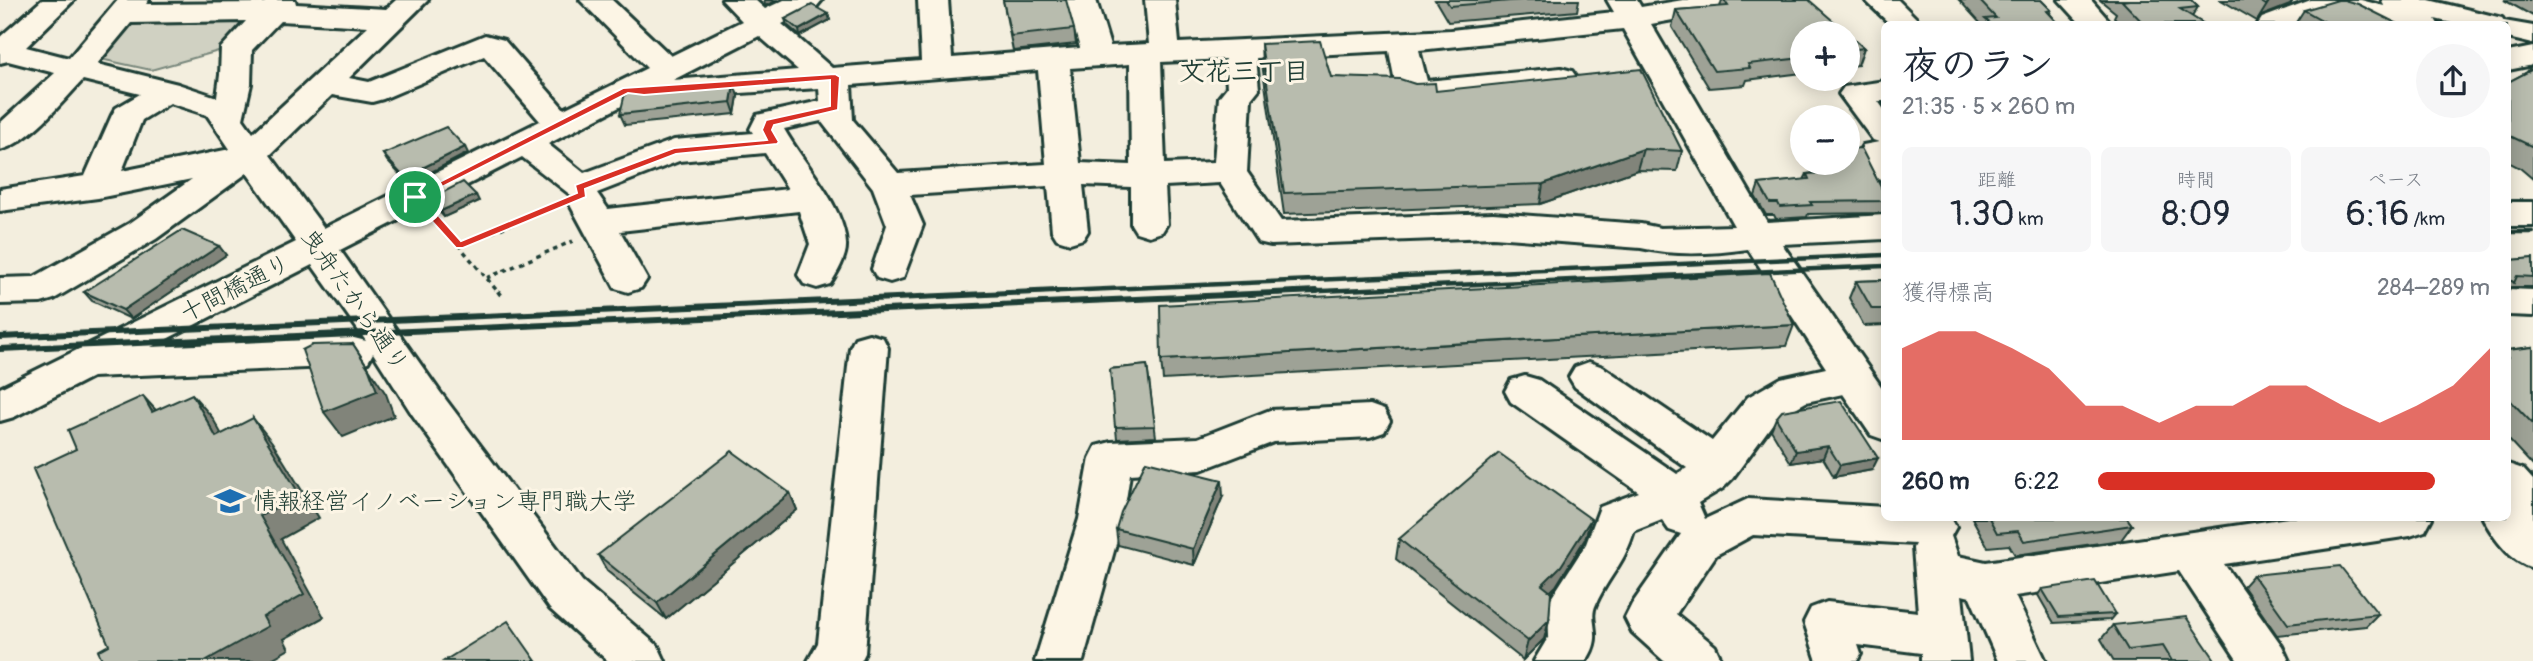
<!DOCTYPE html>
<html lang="ja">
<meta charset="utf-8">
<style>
body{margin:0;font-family:Pangolin,"Klee One",sans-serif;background:#f6f6f7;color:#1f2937;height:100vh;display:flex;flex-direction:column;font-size:26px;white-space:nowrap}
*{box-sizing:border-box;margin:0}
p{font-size:23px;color:#747a83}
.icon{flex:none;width:38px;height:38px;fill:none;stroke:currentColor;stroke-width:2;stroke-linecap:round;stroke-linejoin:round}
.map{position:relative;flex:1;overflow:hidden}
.sheet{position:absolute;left:1881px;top:21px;width:630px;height:500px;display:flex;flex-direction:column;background:#fff;border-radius:10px;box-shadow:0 4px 18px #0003}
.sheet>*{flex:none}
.tools{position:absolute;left:1790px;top:21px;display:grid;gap:14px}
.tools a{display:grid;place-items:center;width:70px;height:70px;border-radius:50%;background:#fff;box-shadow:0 4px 18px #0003;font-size:35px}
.pin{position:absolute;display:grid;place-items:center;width:60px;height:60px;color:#fff;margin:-30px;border:4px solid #fff;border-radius:50%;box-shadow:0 2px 7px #0007}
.round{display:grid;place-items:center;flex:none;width:74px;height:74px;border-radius:37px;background:#f6f6f7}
.summary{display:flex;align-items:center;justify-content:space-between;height:119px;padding:0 21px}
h1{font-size:38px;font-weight:600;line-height:52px}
.figures{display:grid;grid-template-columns:repeat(3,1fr);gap:10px;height:119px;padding:7px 21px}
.figures div{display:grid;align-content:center;border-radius:10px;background:#f6f6f7;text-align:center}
.figures b{font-size:35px;font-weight:600}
.figures small{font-size:19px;font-weight:400}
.figures p{font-size:19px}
.chart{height:196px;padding:14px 21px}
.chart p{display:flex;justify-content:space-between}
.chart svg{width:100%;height:126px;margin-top:7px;fill:#d93025;opacity:.7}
ul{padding:0 21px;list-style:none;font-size:23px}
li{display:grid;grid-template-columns:112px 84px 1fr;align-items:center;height:52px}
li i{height:18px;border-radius:9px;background:#d93025}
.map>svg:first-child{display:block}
</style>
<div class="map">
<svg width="2533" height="661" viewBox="0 0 2533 661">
<rect width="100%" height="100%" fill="#f3eede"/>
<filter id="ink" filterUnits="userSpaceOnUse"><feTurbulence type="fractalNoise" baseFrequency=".0143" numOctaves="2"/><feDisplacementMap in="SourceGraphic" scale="14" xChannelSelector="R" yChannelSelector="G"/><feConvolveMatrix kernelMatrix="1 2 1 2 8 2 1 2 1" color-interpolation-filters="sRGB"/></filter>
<g filter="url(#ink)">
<path fill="#d0d1c2" stroke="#78877b" stroke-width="2" d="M256,15L229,48L151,70L96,58L126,21Z"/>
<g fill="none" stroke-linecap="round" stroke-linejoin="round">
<g stroke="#1f3d34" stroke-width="6">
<g id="minor">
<path d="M42,0H74L26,47L69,58L118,0H149L146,4L264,3L267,0H295L296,4L386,9L396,0H428L349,78L369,82L485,35L504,40L564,109L647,68L580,0H612L671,56L742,21L722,0H755L765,9L784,0H822L817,6L782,24L832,68L921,61L918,0H948L952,58L1080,48L1066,0H1096L1110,46L1149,44L1145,0H1175L1179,43L1451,30L1614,12L1607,0H1637L1641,7L1683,0H1748L1743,6L1733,9L1651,24L1767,222L1885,215V239L1782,244L1885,392V440L1871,435L1843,394L1806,402L1776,419L1732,479L1723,488L1698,503L1705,519L1748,499L1885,507V518H1951L1956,527L1951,536L1958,556L1986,562L2288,518H2432L2425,531L2410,536L2224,564L2282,646L2289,661H2238L2179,571L2015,596L2046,661H1998L1970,597L1962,595L1969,661H1921V653L1858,645L1861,654L1857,661H1817L1804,622L1811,608L1827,602L1918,612L1913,548L1915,544L1753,535L1716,555L1676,614L1715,646L1722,661H1664L1632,632L1625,618L1632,604L1681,534L1669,530L1662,520L1634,531C1625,563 1608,577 1596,604C1587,622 1605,634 1586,661H1534L1549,636L1548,603L1586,544L1600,507L1639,492L1511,402L1505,391L1511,380L1525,376L1539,380L1677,474L1687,468L1575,387L1569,377L1575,367L1589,362L1603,367L1712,441L1748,397L1781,378L1826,368L1748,249C1712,254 1676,256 1641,248L1493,237L1271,245L1258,242L1220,183L1165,186L1167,224L1162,232L1149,236L1136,232L1131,224V187L1083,185L1088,231L1083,239L1070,243L1057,239L1052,231L1048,186L910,195L923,225L903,278L890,282L877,278L872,269L887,225L873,188L821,121L784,129C802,162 844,205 846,244C847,257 837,273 830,284L817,288L804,284L798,275L810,244L799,211L620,231L647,279L641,288L628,292L615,288L568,201L572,196L522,157L340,250L440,392L582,581L658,646L665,661H608L550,609L412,414L373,353L368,362L354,366L92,377L14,417L0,421V388L296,242L247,173L156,239L54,299L41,303L0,304V278L34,277L130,223L192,179L98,198L0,211V189L85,176L112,115L116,108L140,94L83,80C62,102 29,143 0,150V123L55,73L8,61L0,63V37ZM246,21L221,48L220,75L217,97L178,84L97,64L131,23ZM280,21L368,26L253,133L243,119L251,84L252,50ZM1623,29L1734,226L1660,228L1641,224L1493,213L1281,221L1247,172L1251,99L1259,89L1256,58L1389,51L1397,92L1402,99L1413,102L1561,88L1572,85L1577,78L1572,71L1561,68L1427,81L1419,50ZM759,36L798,70L673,80ZM484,56L540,121L324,228L270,155L332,95L372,102L383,99ZM1225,59L1227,87L1219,97L1214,162L1165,164L1161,62ZM1130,64L1131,165L1080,163L1070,68ZM1038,70L1046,164L898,173L853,120L851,85ZM819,88L820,101L757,115L750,129L753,133L674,140L584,173L548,144L633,100ZM170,103L207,115L230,149L122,171L142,120ZM765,153L788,189L608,209L597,193L679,161ZM312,265L366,341L354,338L151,347Z"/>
<path d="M1865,0H1898L1922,24H1890Z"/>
<path d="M2311,0L2349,2L2344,8L2300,24H2258L2262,18Z"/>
<path d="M2533,47V65L2508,70V52Z"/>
<path d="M1885,81V101H1878L1885,111V181L1873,178L1858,153L1863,145L1879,142L1873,140L1839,94L1844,87Z"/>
<rect x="2508" y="202" width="25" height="24"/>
<path d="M2508,289L2533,290V316L2508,315Z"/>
<path d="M869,334L883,338L888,348L865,653L861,661H808L818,643L850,348L855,338Z"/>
<path d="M1370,405L1384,410L1390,421L1384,432L1370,437L1274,442L1201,470L1130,474L1123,519L1083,661H1035L1079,519L1090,458L1096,446L1111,442L1198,438L1270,410Z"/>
</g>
</g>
<g stroke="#1f3d34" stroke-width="6">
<g id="major">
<path d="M2059,0H2091L2112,24H2081Z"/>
<path d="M2309,0H2361L2384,6L2382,0H2429L2502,18L2504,21L2533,26V44L2508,38V24H2456L2435,19L2438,24H2388L2314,6Z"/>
<path d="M2508,464L2523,469L2533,480V568C2510,561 2494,539 2483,518H2508Z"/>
</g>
</g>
<g stroke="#1f3d34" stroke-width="3.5" stroke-dasharray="4.5 4.5" stroke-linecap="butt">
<path d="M435,217L499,293"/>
<path d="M459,246L555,206"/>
<path d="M487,278L573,241"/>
</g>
<path stroke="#1f3d34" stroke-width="4.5" stroke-dasharray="6 6" stroke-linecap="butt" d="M498,291L501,295"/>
<use href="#minor" fill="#fcf5e5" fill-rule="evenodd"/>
<use href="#major" fill="#fcf5e5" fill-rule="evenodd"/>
<g stroke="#1f3d34" stroke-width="4.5">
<path d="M2508,232H2533"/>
<path d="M1017,293L1885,255"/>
<path d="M1277,293L1885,266"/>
</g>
<g stroke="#1f3d34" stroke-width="6">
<path d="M0,337L1057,291"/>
<path d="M0,349L1317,291"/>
</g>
</g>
<g fill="#9ea296" stroke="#1f3d34" stroke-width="2">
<path d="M1003,0L1074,29L1076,44L1013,51Z"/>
<path d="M1435,0H1579L1577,11L1448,22Z"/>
<path d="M1722,0H1809L1802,33V73L1747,80L1745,85L1709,88L1672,27L1676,10L1720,7Z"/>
<path d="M1959,0H2041L2051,10L2050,14L2059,24H1981Z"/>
<path d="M2100,0H2191L2198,7L2192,17L2204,24H2120L2114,17L2116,13Z"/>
<path d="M2221,0H2293L2290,5L2261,16L2257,21Z"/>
<path d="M2504,0H2533V16Z"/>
<path d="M2304,10L2398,24H2295Z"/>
<path d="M828,14L830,20L800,36L787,25L785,19Z"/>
<path d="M1848,34L1864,48L1858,65L1848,66Z"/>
<path d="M1261,44L1331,77L1415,84L1436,91L1682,151L1677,171L1637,170L1540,204L1284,214L1262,64Z"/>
<path d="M2533,64V179L2520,168L2508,162V82L2526,73Z"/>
<path d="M738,96L735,114L625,125L620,114Z"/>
<path d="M468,153L412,182L410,179L406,181L387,161L383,154Z"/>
<path d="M1809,163H1848L1885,195V208L1883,213L1808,214L1807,217L1776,219L1774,215H1766L1755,196L1759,184L1804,180L1807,174L1814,173Z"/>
<path d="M430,199L479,201L444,217L433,205Z"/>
<path d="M219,246L226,255L131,319L92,301L84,292Z"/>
<path d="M2508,256L2512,260L2533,258V287H2511L2508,291Z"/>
<path d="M1885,280V325L1864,326L1849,298L1856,281Z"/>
<path d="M1794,325L1786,346L1163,380L1161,360Z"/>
<path d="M2533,347V466L2508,439V350Z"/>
<path d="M1147,365L1156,437L1117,439L1110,369Z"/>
<path d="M1776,418L1872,470L1834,477L1823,458L1791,463L1771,430Z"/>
<path d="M790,493L797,510L666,619L607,571L598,555Z"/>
<path d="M1223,496L1194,565L1118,545L1116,529Z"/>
<path d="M1972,518H2127L2132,525L2121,540L2015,555L2009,545L1988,547Z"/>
<path d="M1399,539H1585L1556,586L1550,591L1549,620L1544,639L1523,660L1396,559Z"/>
<path d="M2253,575L2378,614L2366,626L2277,635L2243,586Z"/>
<path d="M2042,589L2115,614L2110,620L2054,623L2038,595Z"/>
<path d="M2113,625L2216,661H2114L2101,639Z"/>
</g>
<g fill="#81847a" stroke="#1f3d34" stroke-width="2">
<path d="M764,0H778L765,6Z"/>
<path d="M2270,0H2293L2290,5L2261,16L2257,21Z"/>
<path d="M828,14L830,20L800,36L799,30Z"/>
<path d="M734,84L738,96L735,114L731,102Z"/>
<path d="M465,147L468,153L412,182L408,175Z"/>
<path d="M1643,149L1637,170L1540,204L1543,184Z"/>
<path d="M406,173L410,179L406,181L402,175Z"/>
<path d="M476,195L479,201L444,217L441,211Z"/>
<path d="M219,246L226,255L131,319L123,310Z"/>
<path d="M353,344L386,394L394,416L343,437L324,412Z"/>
<path d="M192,394L212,417L236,460L216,437Z"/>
<path d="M143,396L164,419L152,412Z"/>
<path d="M253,418L272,442L319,518L281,539L324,617L284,639L289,649L268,661H205L263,617L260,516Z"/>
<path d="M1828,446L1823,458L1791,463L1796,451Z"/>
<path d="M1878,458L1872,470L1834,477L1840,465Z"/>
<path d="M1222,480L1223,496L1194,565L1193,549Z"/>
<path d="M790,493L797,510L666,619L657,603Z"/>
<path d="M1591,519L1585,539L1556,586L1537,604L1542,585Z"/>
<path d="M1549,620L1544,639L1523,660L1528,641Z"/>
</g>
<g fill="#b8bcae" stroke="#1f3d34" stroke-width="2">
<path d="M1003,0H1066L1074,29L1011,36Z"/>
<path d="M1446,0H1522L1450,6Z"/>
<path d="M1724,0H1809L1847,33H1802V58L1748,64L1750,68L1714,71L1676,10L1728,6Z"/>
<path d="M1979,0H2041L2051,10L2047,11L2059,24H1991L1985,19L1996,18Z"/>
<path d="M2129,0H2191L2198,7L2180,9L2204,24H2144L2122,1Z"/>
<path d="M2258,0H2270L2266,5Z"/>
<path d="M2338,0H2344L2358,4L2398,24H2339L2336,23L2329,24L2304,10Z"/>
<path d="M812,5L828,14L799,30L785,19Z"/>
<path d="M1848,34L1864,48L1848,50Z"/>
<path d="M1320,41L1331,77L1400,79L1415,84L1435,83L1436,91L1641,69L1682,151L1643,149L1543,184L1284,193L1261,44Z"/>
<path d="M2533,69V147L2508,135V82Z"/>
<path d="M734,84L731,102L620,114L625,93L629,91Z"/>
<path d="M446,127L465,147L408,175L406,173L402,175L383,154Z"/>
<path d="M1861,148L1885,195V201L1810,202L1812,205L1780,207L1778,203H1770L1759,184L1809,179L1807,174L1823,173L1819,163H1848V149Z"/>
<path d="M463,182L476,195L441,211L430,199Z"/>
<path d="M182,230L219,246L123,310L84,292Z"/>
<path d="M2508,256L2512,260L2533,258V277L2517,276L2514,283L2512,281H2508Z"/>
<path d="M1770,273L1794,325L1161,360L1160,305Z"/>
<path d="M1885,280V309H1872L1856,281Z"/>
<path d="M353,344L369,369L377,391L324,412L302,350L312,345Z"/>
<path d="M2533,347V424L2508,398V350Z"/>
<path d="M1147,365L1155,426L1115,427L1110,369Z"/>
<path d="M192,394L216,437L253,418L300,495L260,516L304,594L263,617L268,626L205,661H103L98,651L109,645L33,469L76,449L68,430L143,396L152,412Z"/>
<path d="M1841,401L1878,458L1840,465L1828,446L1796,451L1776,418L1782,411Z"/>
<path d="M732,451L790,493L657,603L598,555Z"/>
<path d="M1499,453L1591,519L1561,566L1542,585L1551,592L1549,620L1528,641L1399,539Z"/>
<path d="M1146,461L1222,480L1193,549L1116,529L1121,512Z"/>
<path d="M1989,518H2127L2132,525L2024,541L2018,531L1997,533Z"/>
<path d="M2340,566L2378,614L2288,624L2253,575Z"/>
<path d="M2095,581L2115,614L2059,617L2042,589Z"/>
<path d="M2186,617L2216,661H2172L2163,646L2128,650L2113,625Z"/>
<path d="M508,621L536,661H444Z"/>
</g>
</g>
<path fill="#d93025" stroke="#fff" stroke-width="2" fill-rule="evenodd" d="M835,74L840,77L838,110L774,125L772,130L779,142L777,144L676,154L585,189L586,197L463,248H456L410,197L623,88ZM830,80V106L766,120L762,130L767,140L674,148L575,185L577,193L461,241L422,197L628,93L644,95Z"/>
<defs>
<g id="university-bare" transform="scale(2.415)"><path d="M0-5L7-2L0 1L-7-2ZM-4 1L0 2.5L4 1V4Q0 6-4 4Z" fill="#1f6fb2" stroke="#fcf5e5" stroke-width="2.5" paint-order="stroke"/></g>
</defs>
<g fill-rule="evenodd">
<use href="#university-bare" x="230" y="501"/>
</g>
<g text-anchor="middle" stroke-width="6" stroke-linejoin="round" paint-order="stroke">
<g font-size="24" fill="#1f3d34" stroke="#fcf5e5">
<text transform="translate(235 288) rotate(-27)" y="8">十間橋通り</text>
<text transform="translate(355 300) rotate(55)" y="8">曳舟たから通り</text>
</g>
<g font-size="24" fill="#1f3d34" stroke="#fcf5e5" text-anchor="start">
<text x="253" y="509">情報経営イノベーション専門職大学</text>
</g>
<g font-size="26" font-weight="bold" fill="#1f3d34" stroke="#fcf5e5">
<text x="1244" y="80">文花三丁目</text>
</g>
</g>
</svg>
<div class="tools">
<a>+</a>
<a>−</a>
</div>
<div class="pin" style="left:415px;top:197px;background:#1e9e55"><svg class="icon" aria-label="arrive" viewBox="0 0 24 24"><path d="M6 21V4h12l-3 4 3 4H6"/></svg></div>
<section class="sheet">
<div class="summary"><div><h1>夜のラン</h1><p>21:35 · 5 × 260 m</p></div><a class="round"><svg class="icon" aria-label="share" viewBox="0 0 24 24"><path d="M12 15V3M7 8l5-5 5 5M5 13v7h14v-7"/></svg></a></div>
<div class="figures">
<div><p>距離</p><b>1.30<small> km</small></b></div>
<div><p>時間</p><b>8:09</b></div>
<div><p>ペース</p><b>6:16<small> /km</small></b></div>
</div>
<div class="chart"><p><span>獲得標高</span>284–289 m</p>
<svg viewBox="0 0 160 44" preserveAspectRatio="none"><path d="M0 44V12L10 6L20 6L30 12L40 19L50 32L60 32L70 38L80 32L90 32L100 25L110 25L120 32L130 38L140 32L150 25L160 12V44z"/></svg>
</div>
<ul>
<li><b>260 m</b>6:22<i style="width:86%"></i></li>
</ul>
</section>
</div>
